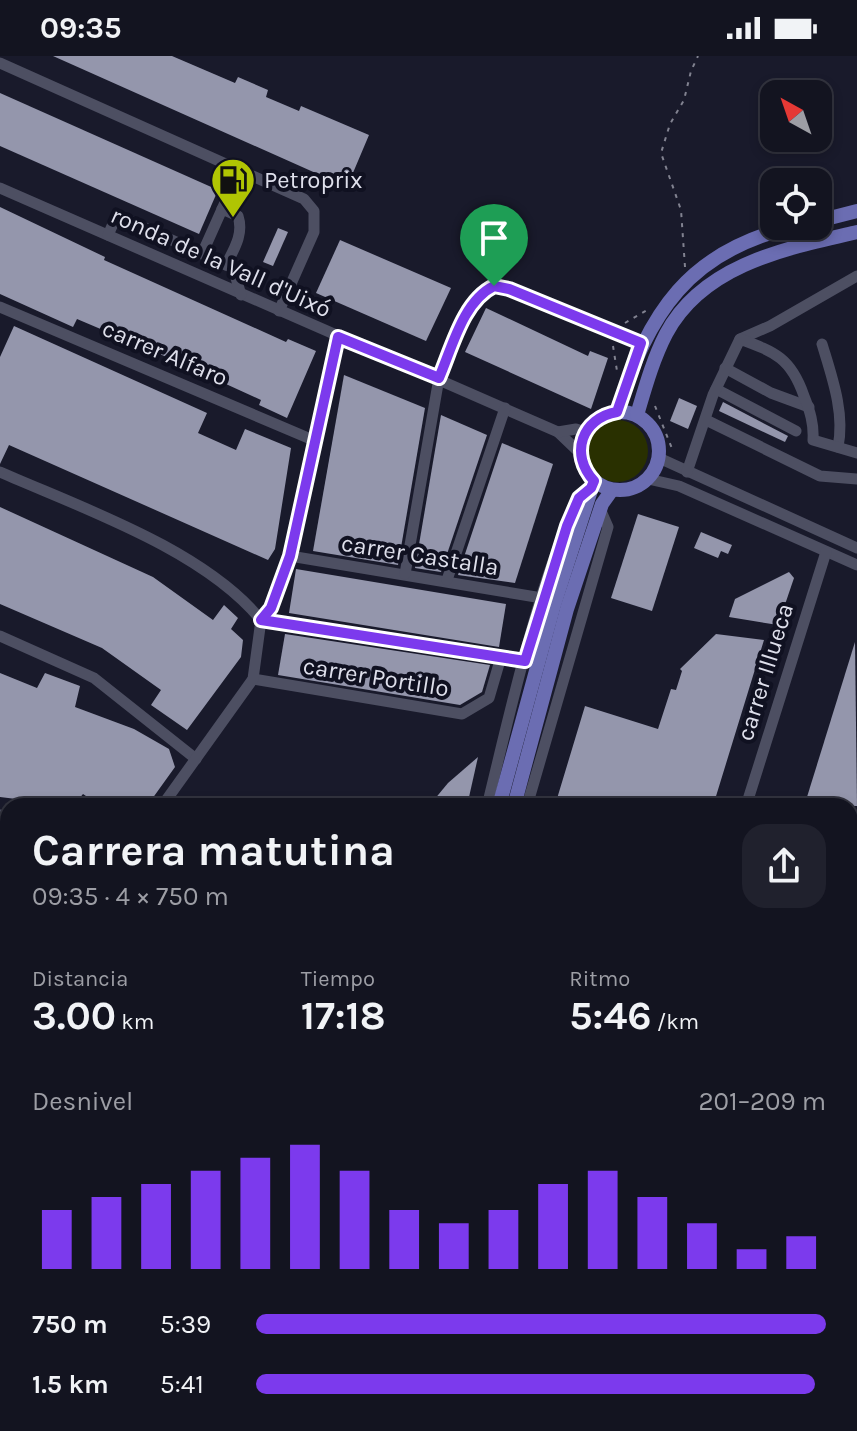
<!DOCTYPE html>
<html lang="es">
<meta charset="utf-8">
<style>
body{margin:0;font-family:Karla,sans-serif;background:#20212d;color:#f1f3f6;height:100vh;display:flex;flex-direction:column;font-size:30px;white-space:nowrap}
*{box-sizing:border-box;margin:0}
p{font-size:26px;color:#9d9ea5}
.icon{flex:none;width:44px;height:44px;fill:none;stroke:currentColor;stroke-width:2;stroke-linecap:round;stroke-linejoin:round}
.map{position:relative;flex:1;overflow:hidden}
.details{position:absolute;left:0px;top:742px;width:858px;height:634px;display:flex;flex-direction:column;background:#131420;border-radius:24px 24px 0 0;box-shadow:0 4px 12px #0003,0 0 0 2px #32333e}
.details>*{flex:none}
.needle{width:52px;rotate:320deg}
.tools{position:absolute;left:760px;top:24px;display:grid;gap:16px}
.tools a{display:grid;place-items:center;width:72px;height:72px;border-radius:16px;background:#131420;box-shadow:0 4px 12px #0003,0 0 0 2px #32333e;font-size:40px}
.pin{position:absolute;display:grid;place-items:center;width:68px;height:68px;color:#fff;margin:-82px -34px;border-radius:50% 50% 50% 0;rotate:-45deg;box-shadow:0 0 8px #0007}
.pin .icon{rotate:45deg}
.round{display:grid;place-items:center;flex:none;width:84px;height:84px;border-radius:24px;background:#20212d}
.headline{display:flex;align-items:center;justify-content:space-between;height:136px;padding:0 32px}
h1{font-size:44px;font-weight:700;line-height:60px}
.metrics{display:grid;grid-template-columns:repeat(3,1fr);gap:12px;height:136px;padding:8px 32px}
.metrics div{display:grid;align-content:center}
.metrics b{font-size:40px;font-weight:700}
.metrics small{font-size:22px;font-weight:400}
.metrics p{font-size:22px}
.chart{height:224px;padding:16px 32px}
.chart p{display:flex;justify-content:space-between}
.chart svg{width:100%;height:144px;margin-top:8px;stroke:#7c3aed;stroke-width:6}
ul{padding:0 32px;list-style:none;font-size:26px}
li{display:grid;grid-template-columns:128px 96px 1fr;align-items:center;height:60px}
li i{height:20px;border-radius:10px;background:#7c3aed}
.status{display:flex;justify-content:space-between;align-items:center;height:56px;padding:0 40px;background:#131420;direction:ltr}
.status svg{height:22px;fill:currentColor}
.map>svg:first-child{display:block}
</style>
<div class="status"><b>09:35</b><svg viewBox="0 0 49 12"><path d="M0 12V9h3v3zM5 12V6h3v6zM10 12V3h3v9zM15 12V0h3v12zM26 1h20v11H26zM47 4h2v5h-2z"/></svg></div>
<div class="map">
<svg width="857" height="1375" viewBox="0 0 857 1375">
<rect width="100%" height="100%" fill="#191a2b"/>
<circle fill="#293000" cx="617" cy="395" r="31"/>
<g fill="#9496ac">
<path d="M53,0H172L235,27L238,21L268,34L266,41L299,55L301,50L369,79L347,131Z"/>
<path d="M0,37L218,134L199,178L0,90Z"/>
<path d="M0,151L105,201L104,204L286,286L288,283L316,295L287,362L259,349L261,344L169,302L77,263L73,271L0,238Z"/>
<path d="M278,172L288,176L273,210L263,206Z"/>
<path d="M340,184L451,232L426,285L316,237Z"/>
<path d="M486,252L588,300L590,295L608,302L591,353L465,296Z"/>
<path d="M14,270L207,357L198,377L236,394L245,373L291,392L275,493L268,504L9,389L0,408V301Z"/>
<path d="M344,319L425,352L398,509L313,495Z"/>
<path d="M679,342L697,350L688,373L670,365Z"/>
<path d="M723,346L788,380L785,386L719,355Z"/>
<path d="M441,359L487,379L441,516L415,512Z"/>
<path d="M502,387L553,408L515,527L458,519Z"/>
<path d="M0,451L153,521L213,564L224,549L238,562L231,573L243,584L241,601L187,674L151,649L161,634L102,592L0,548Z"/>
<path d="M638,458L679,471L652,555L611,542Z"/>
<path d="M701,476L732,489L728,498L721,495L718,502L694,492Z"/>
<path d="M296,513L506,548L499,591L289,557Z"/>
<path d="M789,516L794,522L778,569L729,561L735,543Z"/>
<path d="M285,578L490,609L482,636L460,649L278,619Z"/>
<path d="M716,578L764,584L713,750H571L556,746L585,650L658,673L671,633L676,634L682,615L680,613Z"/>
<path d="M855,586L857,750H837L807,741Z"/>
<path d="M0,617L37,632L45,617L80,630L75,651L134,673L169,693L175,711L147,750H120L115,746L112,750H101L83,738L73,750L0,741Z"/>
<path d="M478,701L467,750H429L448,727Z"/>
</g>
<g fill="none" stroke-linecap="round" stroke-linejoin="round">
<g stroke="#818290" stroke-width="2" stroke-dasharray="4 6" stroke-linecap="butt">
<path d="M685,211L681,154L661,97L670,68L684,44L691,15L698,0"/>
<path d="M625,267L647,254"/>
<path d="M613,290L617,315"/>
<path d="M655,350L673,395"/>
</g>
<g stroke="#4d4f62" stroke-width="11">
<path d="M0,7L304,143L314,155V176L279,255"/>
<path d="M0,132L558,376L581,398"/>
<path d="M222,153L238,160C244,178 234,193 226,209"/>
<path d="M108,179L117,159L233,212L241,239"/>
<path d="M202,198L240,113"/>
<path d="M0,251L313,384"/>
<path d="M740,283L770,270L857,220"/>
<path d="M822,288C832,321 845,357 838,391"/>
<path d="M725,312L771,337L809,351"/>
<path d="M716,333L796,375"/>
<path d="M706,364L820,420L857,423"/>
<path d="M558,376L576,373L585,376"/>
<path d="M659,402L857,492"/>
<path d="M0,416C82,452 204,494 261,564"/>
<path d="M687,416L713,339L740,283C775,296 791,302 804,340C810,355 814,368 813,384L857,397"/>
<path d="M648,423L679,430L857,509"/>
<path d="M290,500L542,542"/>
<path d="M405,518L439,322L472,247L481,237L494,230L509,233L641,287"/>
<path d="M447,524L505,352"/>
<path d="M261,564L525,605"/>
<path d="M0,580L94,622L196,703"/>
<path d="M253,623L462,658L489,642L501,601"/>
<path d="M162,750L253,623L261,564L271,552L290,500L338,281"/>
<path d="M487,750C503,688 550,466 591,432"/>
<path d="M527,750L608,471L601,455"/>
<path d="M746,750L826,496"/>
<path d="M0,759L8,760"/>
<path d="M0,788L8,790"/>
<path d="M850,893L857,895"/>
<path d="M0,938L8,939"/>
<path d="M0,1077L8,1028"/>
<path d="M0,1106L8,1107"/>
<path d="M0,1245L8,1246"/>
<path d="M0,1264L8,1266"/>
<path d="M0,1280L8,1282"/>
<path d="M519,1368L561,1375"/>
<path d="M794,1368L818,1375"/>
<path d="M592,1375L594,1368"/>
<path d="M835,1375L837,1368"/>
</g>
<g stroke="#6b6db2" stroke-width="14">
<path d="M818,165L857,155"/>
<circle cx="620" cy="395" r="39"/>
<path d="M617,356C649,256 688,195 795,170"/>
<path d="M637,359C645,332 653,303 666,278C703,208 788,192 857,176"/>
<path d="M499,750L554,549L594,425"/>
<path d="M514,750L567,553L602,448L612,434"/>
<path d="M609,1368L650,1375"/>
<path d="M714,1368L757,1375"/>
<path d="M339,1375V1368"/>
<path d="M358,1375L362,1368"/>
</g>
</g>
<g fill="none" stroke-linecap="round" stroke-linejoin="round">
<g stroke="#fff" stroke-width="16">
<path id="route" d="M494,230L509,233L641,287L617,356C582,362 569,398 594,425L591,432L579,442L567,470L525,605L261,564L271,552L290,500L338,281L439,322C452,292 463,245 494,230Z"/>
</g>
<use href="#route" stroke="#7c3aed" stroke-width="10"/>
</g>
<defs>
<g id="fuel-pin" transform="scale(2.3)"><path d="M0 17L-7.5 6A9.5 9.5 0 1 1 7.5 6Z" fill="#b0c503" stroke="#101121"/><path d="M-5.5-6h7V0h2V4h1.3V-2.5L3-4.5l.8-.8L6-3V5H2.5V1h-1V6h-7ZM-4.2-4.7v3.2H.2V-4.7Z" fill="#111"/></g>
</defs>
<g fill-rule="evenodd">
<use href="#fuel-pin" x="233" y="124"/>
</g>
<g text-anchor="middle" stroke-width="8" stroke-linejoin="round" paint-order="stroke">
<g font-size="24" fill="#dedfeb" stroke="#101121" text-anchor="start">
<text x="264" y="132">Petroprix</text>
</g>
<g font-size="24" fill="#dedfeb" stroke="#101121">
<text transform="translate(221 206) rotate(24)" y="8">ronda de la Vall d'Uixó</text>
<text transform="translate(165 297) rotate(23)" y="8">carrer Alfaro</text>
<text transform="translate(420 499) rotate(9)" y="8">carrer Castalla</text>
<text transform="translate(765 616) rotate(-73)" y="8">carrer Illueca</text>
<text transform="translate(376 621) rotate(9)" y="8">carrer Portillo</text>
</g>
</g>
</svg>
<div class="tools">
<a><svg class="needle" viewBox="-14 -14 28 28"><path d="M0-13l5 13h-10z" fill="#e53935"/><path d="M0 13l5-13h-10z" fill="#9d9ea5"/></svg></a>
<a><svg class="icon" aria-label="locate" viewBox="0 0 24 24"><circle cx="12" cy="12" r="6"/><path d="M12 2v4M12 18v4M2 12h4M18 12h4"/></svg></a>
</div>
<div class="pin" style="left:494px;top:230px;background:#1e9e55"><svg class="icon" aria-label="arrive" viewBox="0 0 24 24"><path d="M6 21V4h12l-3 4 3 4H6"/></svg></div>
<section class="details">
<div class="headline"><div><h1>Carrera matutina</h1><p>09:35 · 4 × 750 m</p></div><a class="round"><svg class="icon" aria-label="share" viewBox="0 0 24 24"><path d="M12 15V3M7 8l5-5 5 5M5 13v7h14v-7"/></svg></a></div>
<div class="metrics">
<div><p>Distancia</p><b>3.00<small> km</small></b></div>
<div><p>Tiempo</p><b>17:18</b></div>
<div><p>Ritmo</p><b>5:46<small> /km</small></b></div>
</div>
<div class="chart"><p><span>Desnivel</span>201–209 m</p>
<svg viewBox="0 0 160 44" preserveAspectRatio="none"><path d="M5 44V26M15 44V22M25 44V18M35 44V14M45 44V10M55 44V6M65 44V14M75 44V26M85 44V30M95 44V26M105 44V18M115 44V14M125 44V22M135 44V30M145 44V38M155 44V34"/></svg>
</div>
<ul>
<li><b>750 m</b>5:39<i style="width:100%"></i></li>
<li><b>1.5 km</b>5:41<i style="width:98%"></i></li>
</ul>
</section>
</div>
